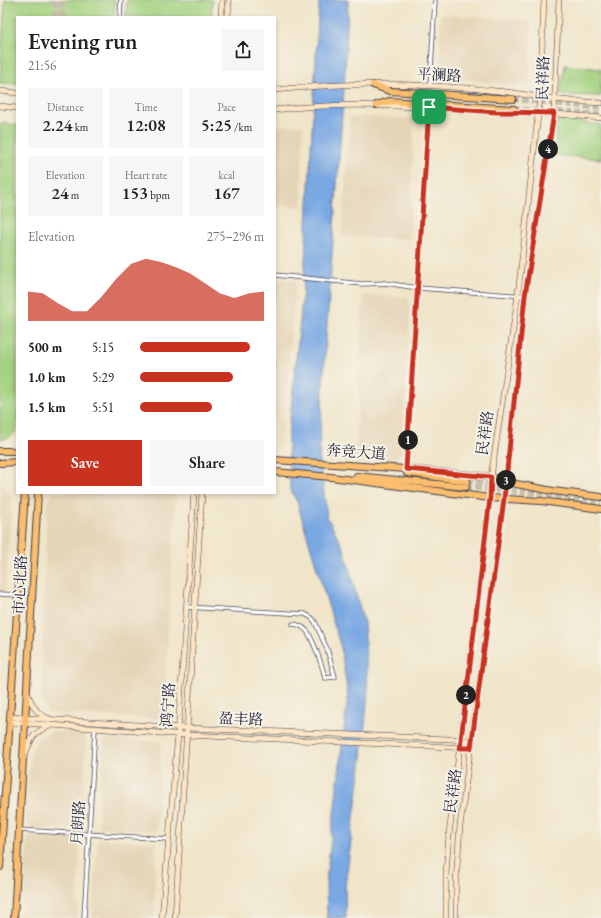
<!DOCTYPE html>
<meta charset="utf-8">
<style>
body{margin:0;font-family:"EB Garamond","Noto Serif SC",serif;background:#f6f6f6;color:#202124;height:100vh;display:flex;flex-direction:column;font-size:15px;white-space:nowrap}
*{box-sizing:border-box;margin:0}
p{font-size:13px;color:#757577}
.icon{flex:none;width:22px;height:22px;fill:none;stroke:currentColor;stroke-width:2;stroke-linecap:round;stroke-linejoin:round}
.map{position:relative;flex:1;overflow:hidden}
.drawer{position:absolute;left:16px;top:16px;width:260px;height:478px;display:flex;flex-direction:column;background:#fff;border-radius:0px;box-shadow:0 2px 6px #0003}
.drawer>*{flex:none}
.pin{position:absolute;display:grid;place-items:center;width:34px;height:34px;color:#fff;margin:-17px;border-radius:8px;box-shadow:0 2px 6px #0006}
.km{position:absolute;width:20px;height:20px;margin:-10px;border-radius:50%;background:#222;color:#fff;font-size:11px;line-height:20px;text-align:center}
.round{display:grid;place-items:center;flex:none;width:42px;height:42px;border-radius:0px;background:#f6f6f6}
.headline{display:flex;align-items:center;justify-content:space-between;height:68px;padding:0 12px}
h1{font-size:22px;font-weight:600;line-height:30px}
.metrics{display:grid;grid-template-columns:repeat(3,1fr);gap:6px;height:68px;padding:4px 12px}
.metrics div{display:grid;align-content:center;border-radius:0px;background:#f6f6f6;text-align:center}
.metrics b{font-size:17px;font-weight:600}
.metrics small{font-size:11px;font-weight:400}
.metrics p{font-size:11px}
.chart{height:112px;padding:8px 12px}
.chart p{display:flex;justify-content:space-between}
.chart svg{width:100%;height:72px;margin-top:4px;fill:#c8321e;opacity:.7}
.primary-button{display:flex;gap:8px;margin-top:auto;padding:8px 12px}
.primary-button a{flex:1;height:46px;border-radius:0px;background:#c8321e;color:#fff;font-size:16px;font-weight:600;line-height:46px;text-align:center}
.primary-button a+a{background:#f6f6f6;color:#202124}
ul{padding:0 12px;list-style:none;font-size:13px}
li{display:grid;grid-template-columns:64px 48px 1fr;align-items:center;height:30px}
li i{height:10px;border-radius:5px;background:#c8321e}
.map>svg:first-child{display:block}
</style>
<div class="map">
<svg width="601" height="918" viewBox="0 0 601 918">
<rect width="100%" height="100%" fill="#f7f3e8"/>
<filter id="ink" filterUnits="userSpaceOnUse"><feTurbulence type="fractalNoise" baseFrequency=".025" numOctaves="2"/><feDisplacementMap in="SourceGraphic" scale="8" xChannelSelector="R" yChannelSelector="G"/><feConvolveMatrix kernelMatrix="1 2 1 2 8 2 1 2 1" color-interpolation-filters="sRGB"/></filter>
<filter id="wash" filterUnits="userSpaceOnUse"><feTurbulence type="fractalNoise" baseFrequency=".012" numOctaves="4" result="noise"/><feDisplacementMap in="SourceGraphic" scale="16" xChannelSelector="R" yChannelSelector="G"/><feGaussianBlur stdDeviation="0.9" result="paint"/><feColorMatrix in="noise" values="0 0 0 0 0 0 0 0 0 0 0 0 0 0 0 0 0 1.4 0 .05"/><feComposite in="paint" operator="in"/></filter>
<g filter="url(#wash)">
<rect width="100%" height="100%" fill="#f0e5c9"/>
<g fill="#e5d5b7">
<path d="M440,14L531,21L529,86L441,77Z"/>
<path d="M350,117L414,118L410,239L342,237Z"/>
<path d="M303,125L302,207L275,205V126Z"/>
<path d="M275,280H296L280,448L275,447Z"/>
<path d="M363,295L408,297L410,312L402,451L393,460L356,452Z"/>
<path d="M0,483L12,496L5,593L0,592Z"/>
<path d="M53,493H176L163,719L48,713L41,701L47,501Z"/>
<path d="M85,731L86,737L82,827L78,828L33,829L27,823L24,817L31,752L35,743L41,736L53,732Z"/>
<path d="M104,738L161,742L157,831L98,827Z"/>
<path d="M28,836L80,837L77,918L21,915Z"/>
<path d="M98,839L156,842L154,918H92Z"/>
</g>
<g fill="#a3d17f" stroke="#627a5d">
<path d="M5,0H115L114,17H17V84L0,83Z"/>
<path d="M127,0H213L211,17H126Z"/>
<path d="M565,65L601,69V96L560,95Z"/>
<path d="M557,119L601,125V159L554,155Z"/>
<path d="M1,123L17,125V427C14,436 9,439 0,439V139Z"/>
</g>
<path fill="#79a8e3" stroke="#4e658f" d="M319,0H348L345,73L326,339L319,455L327,517L344,549L364,623L368,691L362,758L345,887L346,918H327L326,881L348,696L341,648L297,502L290,489L288,440L304,280Z"/>
</g>
<g filter="url(#ink)">
<g fill="none" stroke-linecap="round" stroke-linejoin="round">
<g stroke="#c7bead" stroke-width="6" stroke-dasharray="6 3" stroke-linecap="butt">
<path d="M55,17L56,0"/>
<path d="M62,17L63,0"/>
<path d="M513,99L601,108"/>
<path d="M514,109L543,111"/>
<path d="M558,112L601,115"/>
<path d="M467,481L504,487"/>
<path d="M466,487L542,494L601,503"/>
</g>
<g stroke="#413f50" stroke-width="5">
<g id="street">
<path d="M120,17L121,0"/>
<path d="M430,86L435,0"/>
<path d="M275,275L362,284L385,283L418,288L525,296"/>
<path d="M406,469L429,107"/>
<path d="M0,594L18,595"/>
<path d="M187,607L305,614L312,618L315,622L327,649L335,677L325,678C323,668 313,639 307,631C303,627 299,624 293,624"/>
<path d="M19,830L168,839"/>
<path d="M84,918L95,729"/>
</g>
</g>
<g stroke="#413f50" stroke-width="6">
<g id="secondary">
<path d="M221,17L222,0"/>
<path d="M228,17L229,0"/>
<path d="M275,90C346,82 424,83 496,91C515,92 534,97 553,99C569,101 585,102 601,103"/>
<path d="M0,91L17,93"/>
<path d="M0,106L17,108"/>
<path d="M275,110C350,101 419,107 494,112C515,114 535,112 555,114C571,115 586,117 601,118"/>
<path d="M27,693C32,704 36,714 48,718"/>
<path d="M10,717L187,728L472,740"/>
<path d="M10,722L187,735L471,748"/>
<path d="M24,758C30,741 32,732 50,726"/>
<path d="M162,918L178,734L194,493"/>
<path d="M175,918L202,493"/>
<path d="M446,918V873L449,835L490,498L491,477L518,295L540,97L544,0"/>
<path d="M456,918V882L460,826L504,499L525,296L554,113L559,0"/>
</g>
</g>
<g stroke="#413f50" stroke-width="8">
<g id="primary">
<path d="M373,85L390,91L513,99"/>
<path d="M376,105L389,101L514,109"/>
<path d="M0,451H17"/>
<path d="M275,460L406,469L491,477L506,482L553,491L601,497"/>
<path d="M0,463L17,462"/>
<path d="M275,472L331,477L490,498L541,501L601,509"/>
<path d="M407,473L467,481"/>
<path d="M357,476L466,487"/>
<path d="M0,867L25,493"/>
<path d="M14,918L38,493"/>
</g>
</g>
<use href="#street" stroke="#fff" stroke-width="3.5"/>
<use href="#secondary" stroke="#fde5c5" stroke-width="5"/>
<use href="#primary" stroke="#fabe6e" stroke-width="6"/>
</g>
</g>
<g fill="none" stroke-linecap="round" stroke-linejoin="round" filter="url(#ink)">
<g stroke="#fff" stroke-width="8">
<path id="route" d="M429,107L496,112L554,113L525,296L504,499L471,748H460L490,498L491,477L406,469Z"/>
</g>
<use href="#route" stroke="#c8321e" stroke-width="5"/>
</g>
<g text-anchor="middle" stroke-width="4" stroke-linejoin="round" paint-order="stroke">
<g font-size="15" fill="#22223b" stroke="#f7f3e8">
<text transform="translate(439 75) rotate(3)" y="5">平澜路</text>
<text transform="translate(543 78) rotate(-88)" y="5">民祥路</text>
<text transform="translate(485 433) rotate(-82)" y="5">民祥路</text>
<text transform="translate(356 452) rotate(4)" y="5">奔竞大道</text>
<text transform="translate(20 585) rotate(-87)" y="5">市心北路</text>
<text transform="translate(168 705) rotate(-86)" y="5">鸿宁路</text>
<text transform="translate(241 719) rotate(2)" y="5">盈丰路</text>
<text transform="translate(453 791) rotate(-82)" y="5">民祥路</text>
<text transform="translate(78 823) rotate(-86)" y="5">月朗路</text>
</g>
</g>
</svg>
<div class="pin" style="left:429px;top:107px;background:#1e9e55"><svg class="icon" aria-label="arrive" viewBox="0 0 24 24"><path d="M6 21V4h12l-3 4 3 4H6"/></svg></div>
<b class="km" style="left:408px;top:440px">1</b>
<b class="km" style="left:466px;top:695px">2</b>
<b class="km" style="left:506px;top:480px">3</b>
<b class="km" style="left:548px;top:149px">4</b>
<section class="drawer">
<div class="headline"><div><h1>Evening run</h1><p>21:56</p></div><a class="round"><svg class="icon" aria-label="share" viewBox="0 0 24 24"><path d="M12 15V3M7 8l5-5 5 5M5 13v7h14v-7"/></svg></a></div>
<div class="metrics">
<div><p>Distance</p><b>2.24<small> km</small></b></div>
<div><p>Time</p><b>12:08</b></div>
<div><p>Pace</p><b>5:25<small> /km</small></b></div>
</div>
<div class="metrics">
<div><p>Elevation</p><b>24<small> m</small></b></div>
<div><p>Heart rate</p><b>153<small> bpm</small></b></div>
<div><p>kcal</p><b>167</b></div>
</div>
<div class="chart"><p><span>Elevation</span>275–296 m</p>
<svg viewBox="0 0 160 44" preserveAspectRatio="none"><path d="M0 44V26L10 27L20 33L30 38L40 38L50 29L60 18L70 9L80 6L90 8L100 11L110 15L120 21L130 27L140 30L150 27L160 26V44z"/></svg>
</div>
<ul>
<li><b>500 m</b>5:15<i style="width:89%"></i></li>
<li><b>1.0 km</b>5:29<i style="width:75%"></i></li>
<li><b>1.5 km</b>5:51<i style="width:58%"></i></li>
</ul>
<div class="primary-button"><a>Save</a><a>Share</a></div>
</section>
</div>
